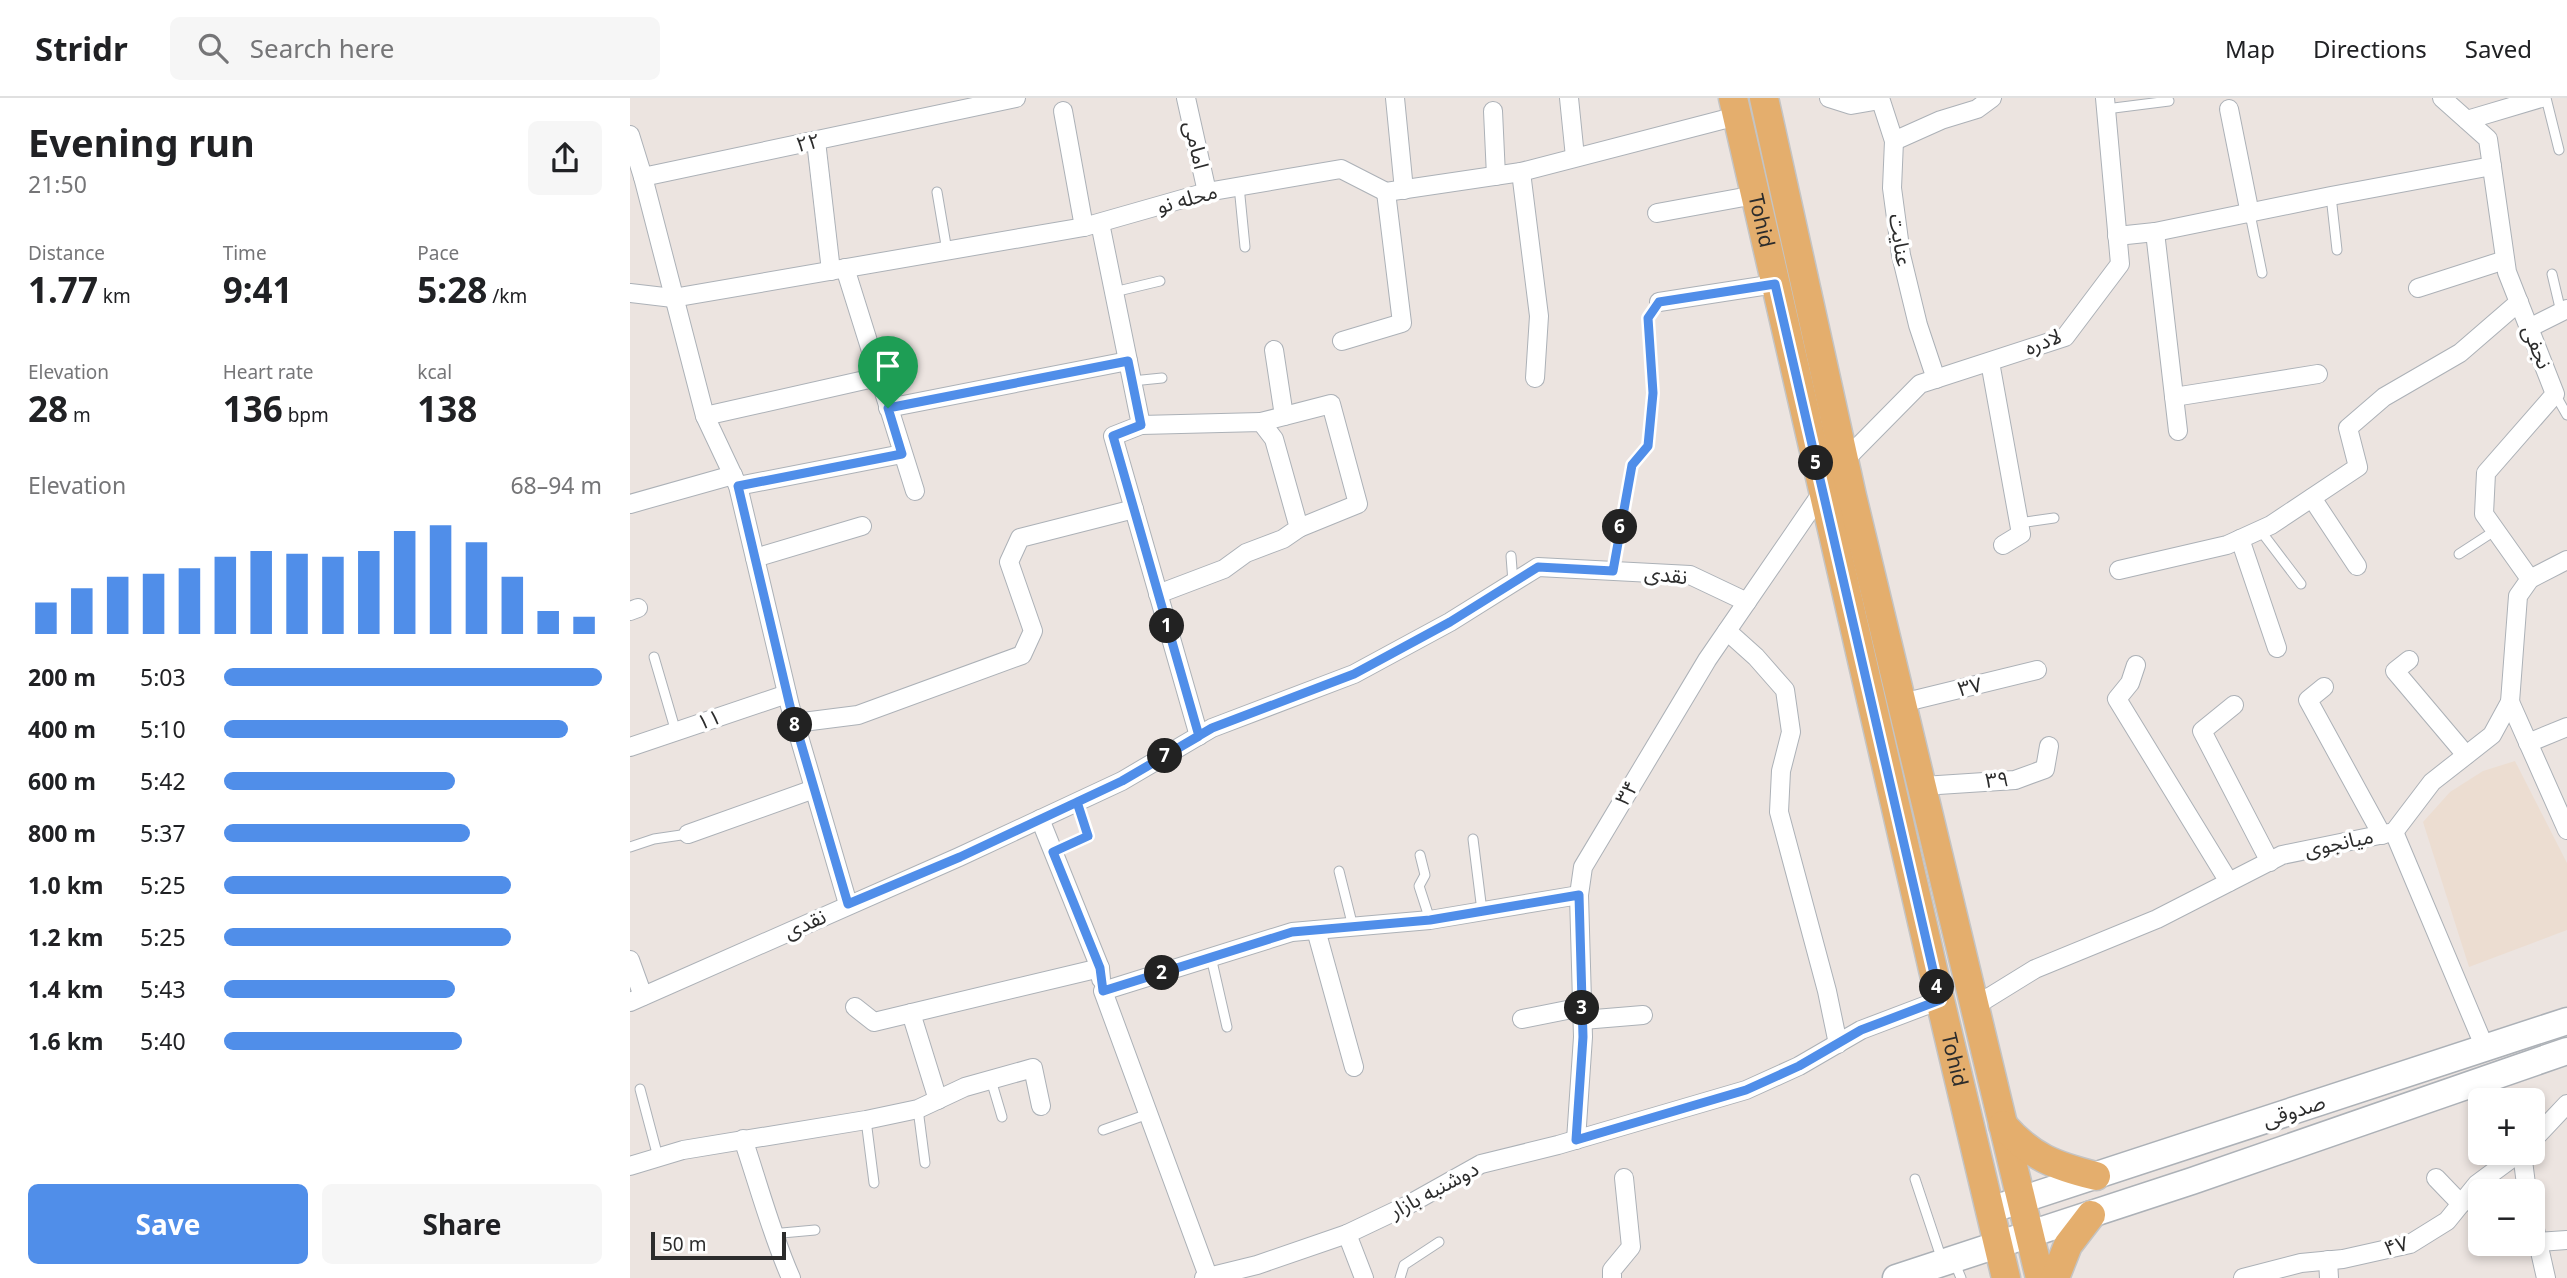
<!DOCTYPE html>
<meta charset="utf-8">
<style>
body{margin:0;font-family:"Noto Sans","Noto Sans Arabic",sans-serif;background:#f6f6f6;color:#202124;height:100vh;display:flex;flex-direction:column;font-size:26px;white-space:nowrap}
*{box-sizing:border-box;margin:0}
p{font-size:23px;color:#757577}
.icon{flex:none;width:38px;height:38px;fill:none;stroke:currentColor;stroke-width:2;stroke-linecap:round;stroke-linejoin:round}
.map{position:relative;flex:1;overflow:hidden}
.sheet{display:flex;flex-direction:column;background:#fff;width:630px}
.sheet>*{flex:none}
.tools{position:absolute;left:1838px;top:990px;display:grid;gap:14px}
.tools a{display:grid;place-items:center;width:77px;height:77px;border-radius:10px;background:#fff;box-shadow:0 4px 10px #0003;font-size:35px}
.scale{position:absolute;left:21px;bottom:18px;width:135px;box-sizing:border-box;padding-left:7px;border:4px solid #2c2c2c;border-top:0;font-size:19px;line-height:24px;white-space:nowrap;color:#2c2c2c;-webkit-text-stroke:5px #fff;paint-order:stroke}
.pin{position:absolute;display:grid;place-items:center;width:60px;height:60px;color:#fff;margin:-72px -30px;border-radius:50% 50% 50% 0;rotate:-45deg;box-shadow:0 0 7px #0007}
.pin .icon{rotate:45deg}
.km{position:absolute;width:35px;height:35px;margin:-18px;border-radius:50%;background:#222;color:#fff;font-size:19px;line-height:35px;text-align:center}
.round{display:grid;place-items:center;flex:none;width:74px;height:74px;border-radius:10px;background:#f6f6f6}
.headline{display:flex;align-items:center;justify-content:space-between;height:119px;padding:0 28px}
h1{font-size:38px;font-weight:700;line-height:52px}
.figures{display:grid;grid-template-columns:repeat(3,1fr);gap:10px;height:119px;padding:7px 28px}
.figures div{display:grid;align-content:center}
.figures b{font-size:35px;font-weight:700}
.figures small{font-size:19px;font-weight:400}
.figures p{font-size:19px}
.chart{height:196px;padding:14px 28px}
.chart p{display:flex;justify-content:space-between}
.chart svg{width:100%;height:126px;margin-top:7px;stroke:#508ee9;stroke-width:6}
.action{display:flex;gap:14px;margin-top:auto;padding:14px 28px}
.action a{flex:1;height:80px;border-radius:10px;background:#508ee9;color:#fff;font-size:28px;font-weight:700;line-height:80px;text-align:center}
.action a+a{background:#f6f6f6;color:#202124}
ul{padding:0 28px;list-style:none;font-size:23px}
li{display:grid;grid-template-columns:112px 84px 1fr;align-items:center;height:52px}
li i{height:18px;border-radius:9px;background:#508ee9}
header{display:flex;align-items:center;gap:42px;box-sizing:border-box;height:98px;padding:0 35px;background:#fff;border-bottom:2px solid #e0e0e0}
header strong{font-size:33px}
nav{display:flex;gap:38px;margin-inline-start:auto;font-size:24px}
.search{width:490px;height:63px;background:#f6f6f6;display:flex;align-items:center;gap:18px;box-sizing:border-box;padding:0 24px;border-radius:10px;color:#757577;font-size:26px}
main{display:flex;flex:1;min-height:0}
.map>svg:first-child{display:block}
</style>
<header>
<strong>Stridr</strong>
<div class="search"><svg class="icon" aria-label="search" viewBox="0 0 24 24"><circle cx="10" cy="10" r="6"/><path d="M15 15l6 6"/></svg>Search here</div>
<nav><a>Map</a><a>Directions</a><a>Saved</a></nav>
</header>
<main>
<section class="sheet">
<div class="headline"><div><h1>Evening run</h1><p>21:50</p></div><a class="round"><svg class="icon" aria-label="share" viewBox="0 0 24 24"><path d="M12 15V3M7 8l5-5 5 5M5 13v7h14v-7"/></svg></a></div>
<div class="figures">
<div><p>Distance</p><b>1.77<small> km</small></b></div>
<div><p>Time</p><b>9:41</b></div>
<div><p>Pace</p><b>5:28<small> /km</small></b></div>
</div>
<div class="figures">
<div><p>Elevation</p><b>28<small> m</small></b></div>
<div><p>Heart rate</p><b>136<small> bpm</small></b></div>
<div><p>kcal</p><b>138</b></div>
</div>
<div class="chart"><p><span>Elevation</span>68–94 m</p>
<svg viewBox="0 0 160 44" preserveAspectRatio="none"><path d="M5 44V33M15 44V28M25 44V24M35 44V23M45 44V21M55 44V17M65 44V15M75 44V16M85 44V17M95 44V15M105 44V8M115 44V6M125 44V12M135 44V24M145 44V36M155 44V38"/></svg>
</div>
<ul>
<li><b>200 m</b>5:03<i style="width:100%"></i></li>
<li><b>400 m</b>5:10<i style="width:91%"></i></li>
<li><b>600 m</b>5:42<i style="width:61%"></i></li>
<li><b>800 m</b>5:37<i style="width:65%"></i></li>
<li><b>1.0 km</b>5:25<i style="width:76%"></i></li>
<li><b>1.2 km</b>5:25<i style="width:76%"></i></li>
<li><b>1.4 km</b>5:43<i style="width:61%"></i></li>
<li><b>1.6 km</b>5:40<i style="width:63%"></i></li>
</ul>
<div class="action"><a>Save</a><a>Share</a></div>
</section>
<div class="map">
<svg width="1937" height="1180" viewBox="0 0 1937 1180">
<rect width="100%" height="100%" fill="#ece4e0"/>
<path fill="#ecddd1" d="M1885,663L1937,765V832L1839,869L1793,724L1820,694L1853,673Z"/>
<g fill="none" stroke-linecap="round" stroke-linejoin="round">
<g stroke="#acb1b7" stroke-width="11">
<g id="lane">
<path d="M1916,0L1929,52"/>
<path d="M1476,11L1539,3"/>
<path d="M609,88L615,149"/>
<path d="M307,94L317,153"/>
<path d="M1701,98L1707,152"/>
<path d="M1620,116L1632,175"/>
<path d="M1922,176L1931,214"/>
<path d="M484,194L530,183"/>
<path d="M502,283L532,280"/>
<path d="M1925,296L1937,317"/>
<path d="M1389,425L1424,420"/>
<path d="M1630,432L1671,486"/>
<path d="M1829,456L1866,432"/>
<path d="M881,458L883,484"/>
<path d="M983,473L1002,367L1018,348L1023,295L1018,220L1029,204"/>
<path d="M24,559L46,634"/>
<path d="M843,741L852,813"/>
<path d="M0,749L24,741L58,736"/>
<path d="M423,754L458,738L447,704"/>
<path d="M790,757L795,777L789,788L800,822"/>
<path d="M709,773L723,829"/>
<path d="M581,859L597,929"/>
<path d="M361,982L372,1019"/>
<path d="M10,991L28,1059"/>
<path d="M288,1011L295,1065"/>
<path d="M236,1022L244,1085"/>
<path d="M473,1032L518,1016"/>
<path d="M1285,1081L1312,1162"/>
<path d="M141,1136L185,1132"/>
<path d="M1324,1163L1331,1180"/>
<path d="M770,1180L774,1167L809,1144"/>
</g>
</g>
<g stroke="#acb1b7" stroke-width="20">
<g id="street">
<path d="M556,0L577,94"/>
<path d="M765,0L774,92"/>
<path d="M939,0L945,59"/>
<path d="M1199,0L1221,7L1250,2"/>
<path d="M1250,0L1264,43L1262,90L1271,157L1288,227L1306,281"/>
<path d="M1812,0L1858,41L1877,174L1925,296L1856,375L1854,416L1900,481"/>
<path d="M1599,11L1620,116"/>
<path d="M433,13L454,129"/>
<path d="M863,13L866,78"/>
<path d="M1837,22L1911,0"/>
<path d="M0,37L13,79L386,0"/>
<path d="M186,43L201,173"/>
<path d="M1264,43L1311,22L1347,11L1362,0"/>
<path d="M891,74L909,218L905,280"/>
<path d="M13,79L75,318L108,388L160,608L218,806"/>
<path d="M1027,115L1125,97"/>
<path d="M470,125L511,327L483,338L569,638"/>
<path d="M1525,134L1548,333"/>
<path d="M1487,138L1525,134L1701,98L1862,68"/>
<path d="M215,170L285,393"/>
<path d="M1788,190L1875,162"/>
<path d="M0,195L43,200L454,129L577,94L711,71L756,94L891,74L1107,18"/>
<path d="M1029,204L1145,186"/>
<path d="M1899,230L1937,211"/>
<path d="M712,243L772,225L756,94"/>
<path d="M644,252L654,318"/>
<path d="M1360,264L1391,436L1373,447"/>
<path d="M1544,299L1688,276"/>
<path d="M258,310L498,263"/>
<path d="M75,318L248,279"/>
<path d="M631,324L701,306L728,406L669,430"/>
<path d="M511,327L631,324L644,341L669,430L653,441L616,455L594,471L528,496"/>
<path d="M1214,363L1290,286L1435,239L1490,166L1475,0"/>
<path d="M108,388L272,356"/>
<path d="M1682,400L1727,468"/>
<path d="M0,406L103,377"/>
<path d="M1610,441L1647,550"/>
<path d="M125,460L232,428"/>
<path d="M1489,472L1597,447L1641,427L1728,369L1718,330L1754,299L1830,255L1889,204"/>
<path d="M0,513L8,510"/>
<path d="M1097,533L1126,559L1155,592L1161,634L1151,673L1149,714L1197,893L1208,946"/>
<path d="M1779,562L1765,573L1836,657"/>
<path d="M1506,567L1500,585L1487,601L1599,784"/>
<path d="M1694,589L1678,602L1752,737"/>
<path d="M1880,604L1937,732"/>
<path d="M1272,605L1407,572"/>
<path d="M1604,607L1572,633L1640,764"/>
<path d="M165,625L228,617L392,557L403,533L379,464L390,440L504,411"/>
<path d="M1898,645L1937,629"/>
<path d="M0,649L157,596"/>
<path d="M1293,688L1385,682L1415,671L1419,648"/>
<path d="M410,721L470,870L471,881"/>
<path d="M1764,734L1855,950"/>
<path d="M58,736L184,691"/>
<path d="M686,832L724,969"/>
<path d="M0,862L13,898"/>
<path d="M0,904L329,759L492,683L582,630L724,576L820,524L908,469L1060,477L1117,504"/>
<path d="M1345,908L1405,871L1527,821L1652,757L1764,734L1802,684L1862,637L1880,604L1888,498L1900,481L1937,462"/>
<path d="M225,909L244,924L470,870"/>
<path d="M281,915L308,1002"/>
<path d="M892,921L952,909"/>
<path d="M953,922L1013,917"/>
<path d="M113,1041C129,1088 141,1135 161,1180"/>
<path d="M946,1042L953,939L949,797L953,769L1077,562L1193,393"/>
<path d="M1902,1043L1937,1006"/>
<path d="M1892,1055L1897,1094"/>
<path d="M0,1068L53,1052L236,1022L288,1011L335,989L403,970L411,1008"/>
<path d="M1806,1080L1831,1106"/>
<path d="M1902,1118L1916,1180"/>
<path d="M717,1136L734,1180"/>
<path d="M1908,1144L1937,1142"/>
<path d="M1698,1162L1699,1180"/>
<path d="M578,1178L473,893L662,834L800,822L949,797"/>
<path d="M574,1180L627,1167L717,1136L776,1108L851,1066L928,1047L1116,992L1169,968L1231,932L1310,902"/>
<path d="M982,1180V1172L1001,1149L994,1080"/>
<path d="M1613,1180L1671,1165L1713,1161L1780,1146L1817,1123L1847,1086L1889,1055"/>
</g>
</g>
<g stroke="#acb1b7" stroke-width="29">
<g id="secondary">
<path d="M1360,1112L1937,923"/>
<path d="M1266,1180L1562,1083L1937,953"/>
</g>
</g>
<g stroke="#c4c4c4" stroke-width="31">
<g id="primary">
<path id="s1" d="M1103,0L1310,902L1376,1180"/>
<path d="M1134,0L1222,398L1410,1180"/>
<path d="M1373,1027C1401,1059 1425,1068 1466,1078"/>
<path d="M1425,1180L1438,1147L1461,1117"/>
</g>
</g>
<use href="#lane" stroke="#fff" stroke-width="9"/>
<use href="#street" stroke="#fff" stroke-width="18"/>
<use href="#secondary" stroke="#fff" stroke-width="26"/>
<use href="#primary" stroke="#e4ae6d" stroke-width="28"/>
</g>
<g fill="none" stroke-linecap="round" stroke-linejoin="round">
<g stroke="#fff" stroke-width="14">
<path id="route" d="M258,310L498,263L511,327L483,338L569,638L492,683L447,704L458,738L423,754L470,870L473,893L662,834L800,822L949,797L953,939L946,1042L1116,992L1169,968L1231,932L1310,902L1145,186L1029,204L1018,220L1023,295L1018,348L1002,367L983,473L908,469L820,524L724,576L582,630L492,683L330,759L218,806L160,608L108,388L272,356L258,310"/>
</g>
<use href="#route" stroke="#508ee9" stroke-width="9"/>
</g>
<g text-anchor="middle" stroke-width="7" stroke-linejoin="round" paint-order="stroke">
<g font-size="21" fill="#2c2c2c" stroke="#fff">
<text transform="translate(178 45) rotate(-12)" y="7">۲۲</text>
<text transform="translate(566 47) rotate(77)" y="7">امامی</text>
<text transform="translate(557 101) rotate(-15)" y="7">محله نو</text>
<text dy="7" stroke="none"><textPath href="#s1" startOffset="126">Tohid</textPath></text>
<text transform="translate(1270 142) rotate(81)" y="7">عنایت</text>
<text transform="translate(1413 244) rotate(-22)" y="7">لادره</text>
<text transform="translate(1907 249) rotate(68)" y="7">نجفی</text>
<text transform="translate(1036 477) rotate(6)" y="7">نقدی</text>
<text transform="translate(1340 589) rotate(-13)" y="7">۳۷</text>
<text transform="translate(79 622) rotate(-19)" y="7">۱۱</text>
<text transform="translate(1367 682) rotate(-5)" y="7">۳۹</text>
<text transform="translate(997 695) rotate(-59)" y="7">۳۴</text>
<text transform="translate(1709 745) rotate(-12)" y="7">میانجوی</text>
<text transform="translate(175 826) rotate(-24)" y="7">نقدی</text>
<text dy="7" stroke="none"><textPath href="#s1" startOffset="987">Tohid</textPath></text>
<text transform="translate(1664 1013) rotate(-18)" y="7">صدوقی</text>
<text transform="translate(804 1092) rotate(-28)" y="7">دوشنبه بازار</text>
<text transform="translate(1766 1148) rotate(-16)" y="7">۴۷</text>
</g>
</g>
</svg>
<div class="tools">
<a>+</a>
<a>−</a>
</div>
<div class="scale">50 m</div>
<div class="pin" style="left:258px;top:310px;background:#1e9e55"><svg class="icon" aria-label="arrive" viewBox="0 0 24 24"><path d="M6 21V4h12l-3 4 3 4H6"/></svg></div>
<b class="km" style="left:537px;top:528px">1</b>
<b class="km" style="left:532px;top:875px">2</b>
<b class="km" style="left:952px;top:910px">3</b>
<b class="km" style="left:1307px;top:889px">4</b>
<b class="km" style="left:1186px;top:365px">5</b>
<b class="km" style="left:990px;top:429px">6</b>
<b class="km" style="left:535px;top:658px">7</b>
<b class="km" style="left:165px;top:627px">8</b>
</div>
</main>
